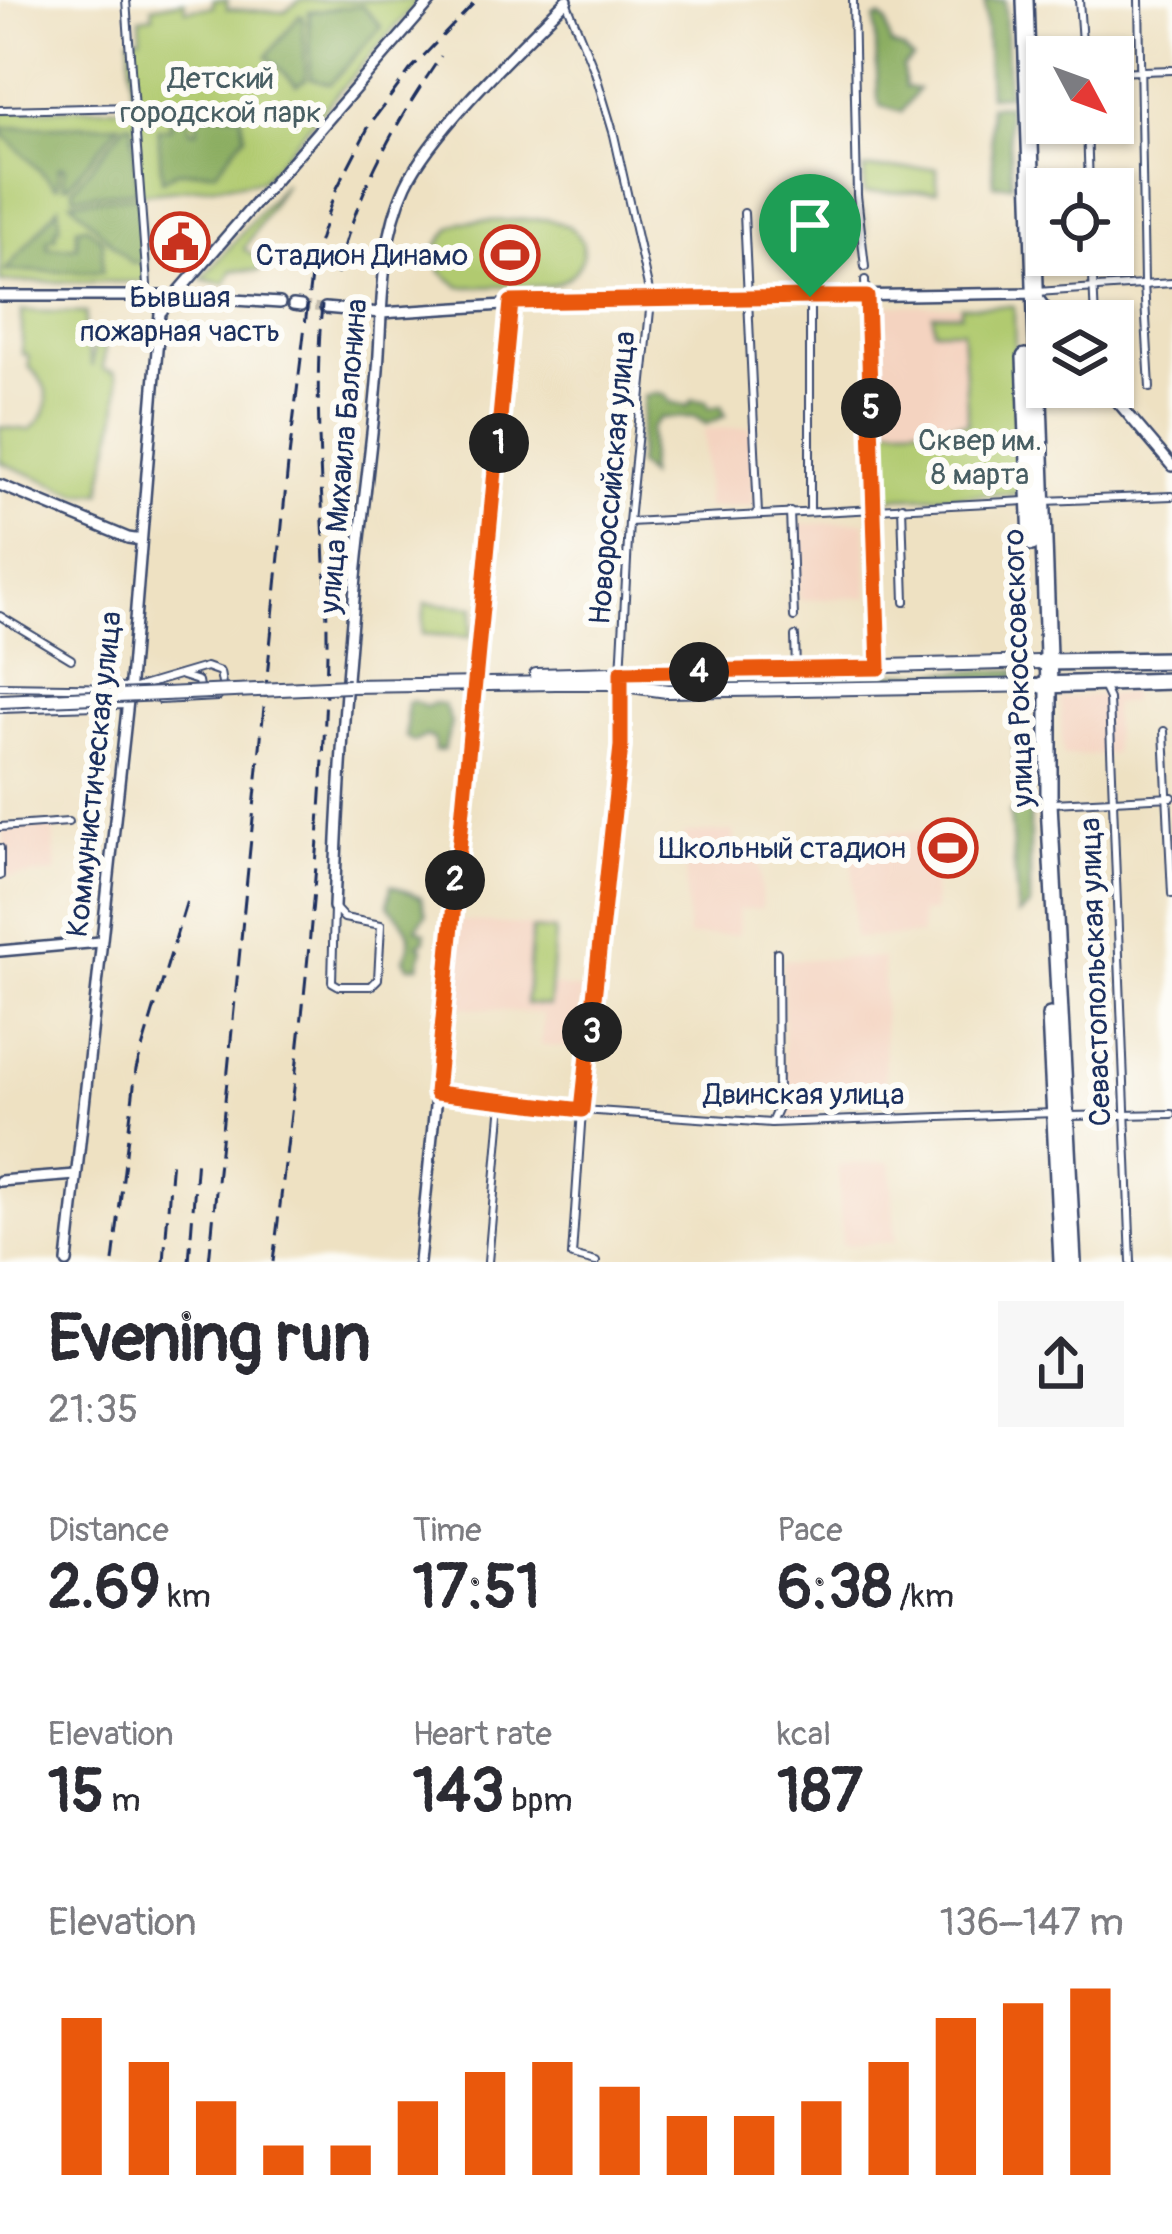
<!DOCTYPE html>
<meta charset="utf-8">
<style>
body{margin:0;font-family:Pangolin,sans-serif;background:#f7f7f7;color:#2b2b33;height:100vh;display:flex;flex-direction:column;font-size:45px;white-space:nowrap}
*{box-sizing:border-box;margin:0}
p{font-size:39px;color:#7c7c81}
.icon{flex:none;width:66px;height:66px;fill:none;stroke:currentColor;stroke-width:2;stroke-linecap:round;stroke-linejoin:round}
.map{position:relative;height:1262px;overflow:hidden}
.details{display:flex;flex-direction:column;background:#fff;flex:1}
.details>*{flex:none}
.needle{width:78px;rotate:131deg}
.tools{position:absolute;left:1026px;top:36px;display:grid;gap:24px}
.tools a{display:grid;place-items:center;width:108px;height:108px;border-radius:0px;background:#fff;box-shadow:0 3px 9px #0004;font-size:60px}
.pin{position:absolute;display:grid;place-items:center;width:102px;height:102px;color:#fff;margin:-123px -51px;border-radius:50% 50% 50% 0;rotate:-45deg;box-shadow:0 0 12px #0007}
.pin .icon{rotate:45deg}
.km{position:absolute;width:60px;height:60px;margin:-30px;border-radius:50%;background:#222;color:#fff;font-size:33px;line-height:60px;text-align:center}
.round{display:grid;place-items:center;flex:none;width:126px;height:126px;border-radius:0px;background:#f7f7f7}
.headline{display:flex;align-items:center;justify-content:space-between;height:204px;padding:0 48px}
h1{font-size:66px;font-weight:700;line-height:90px}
.figures{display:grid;grid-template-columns:repeat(3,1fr);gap:18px;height:204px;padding:12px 48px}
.figures div{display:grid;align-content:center}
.figures b{font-size:60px;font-weight:700}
.figures small{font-size:33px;font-weight:400}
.figures p{font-size:33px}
.chart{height:336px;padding:24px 48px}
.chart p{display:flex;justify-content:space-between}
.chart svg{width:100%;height:216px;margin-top:12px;stroke:#ea580c;stroke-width:6}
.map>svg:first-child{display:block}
</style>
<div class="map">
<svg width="1172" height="1262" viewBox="0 0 1172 1262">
<rect width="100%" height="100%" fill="#fdfcf7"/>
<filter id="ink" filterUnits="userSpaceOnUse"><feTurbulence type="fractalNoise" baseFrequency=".00833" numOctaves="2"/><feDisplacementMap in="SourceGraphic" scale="24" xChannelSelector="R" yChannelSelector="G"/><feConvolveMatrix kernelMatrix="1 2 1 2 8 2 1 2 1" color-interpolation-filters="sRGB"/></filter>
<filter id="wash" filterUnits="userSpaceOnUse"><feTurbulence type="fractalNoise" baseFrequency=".004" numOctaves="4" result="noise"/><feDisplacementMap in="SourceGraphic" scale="48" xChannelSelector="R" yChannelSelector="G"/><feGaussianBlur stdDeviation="2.7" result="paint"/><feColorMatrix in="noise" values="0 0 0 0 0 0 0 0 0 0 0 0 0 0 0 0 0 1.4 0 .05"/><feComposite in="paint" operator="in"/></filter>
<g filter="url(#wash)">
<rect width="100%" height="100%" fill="#eee1c2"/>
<g fill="#f4d3c0">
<path d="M875,305L961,306L968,423L880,427Z"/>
<path d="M751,427L754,506L707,508L704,429Z"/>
<path d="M865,521L868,597L799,600L796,525Z"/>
<path d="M1131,693V702L1113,704L1114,754L1063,756L1060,698Z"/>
<path d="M53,825L56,873L6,877L2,830Z"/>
<path d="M734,831L735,858H759L762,908L738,910L739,934L688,937L684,833Z"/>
<path d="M931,831L934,912L921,913V935L854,938L852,834Z"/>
<path d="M459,920L556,928L552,986L583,990L576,1049L541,1045L543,1014L452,1006Z"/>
<path d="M883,958L885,1094L818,1095V1118L785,1119L783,960Z"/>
<path d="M891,1162L895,1242L842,1245L838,1165Z"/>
</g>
<g fill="#b1ca70" stroke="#667c67" stroke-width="3">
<path d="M213,0H227V9L284,12L301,0H419L261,181L140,194L147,282H0V110L133,107L129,38L141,37L140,18L153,16L152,7L184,1L186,10L213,7Z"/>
<path d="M937,168V191L864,193V169Z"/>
<path d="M285,183L244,249L262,261L259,271L232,270L225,284L202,279Z"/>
<path d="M548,219L570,227L582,241C587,265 571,280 549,286L460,287L441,272L436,247L451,228L462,222Z"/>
<path d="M961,306H1014L1018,494L884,498L880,427L968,423L962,330H934L933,314H961Z"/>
<path d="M22,311L86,313L84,334L92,367L94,345L105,346L103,369L115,372C127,400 104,459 102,492L79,494L0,462V427L29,430C55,411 51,386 29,367L28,355L22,354Z"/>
<path d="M425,603L474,607L470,637L422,634Z"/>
<path d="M532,929L555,931L549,1006L526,1004Z"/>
</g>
<g fill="#8cae62" stroke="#546e60" stroke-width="3">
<path d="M985,0H1005L1008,95L989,96Z"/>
<path d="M362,5L381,27L330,84L311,78L309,12Z"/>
<path d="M299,16H303L306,79L297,85L267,56Z"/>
<path d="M880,17L886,22L891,45L903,49L913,59L903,67L905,87L918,89L902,112L881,106L878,99L875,19Z"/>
<path d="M1007,105L1012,184L994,185L989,106Z"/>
<path d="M204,113L241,114L245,135L216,171L176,172L162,181L158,129L171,128L169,115L189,116L190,131H197L198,116Z"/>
<path d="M120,124L69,185H64V167H59L58,186H55L3,134V128Z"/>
<path d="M126,124H132L137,191L74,196L73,189Z"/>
<path d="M138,196L143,262L131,263L71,201Z"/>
<path d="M59,207L60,228L56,229V238L48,239V248L77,247V228L86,226L103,241L102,272L5,271Z"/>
<path d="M656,393L665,395L670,402L687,406L693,400L706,401L709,408L722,406L725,416L706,424L695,417L660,418L651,428L648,476L637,464L644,396Z"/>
<path d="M1015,670V678L674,686L673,679Z"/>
<path d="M413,701L426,707L434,703L444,705L451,723L444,750L435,751L434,739L426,736L414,742L406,737L407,703Z"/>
<path d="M1021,734L1031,736C1030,794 1030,849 1030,906L1018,915L1010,812H1017L1014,740Z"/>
<path d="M391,885L421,897L426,915L416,928L425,933V940L418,945L423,948L419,966H408L404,959C417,934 405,923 388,905Z"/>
</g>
</g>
<g filter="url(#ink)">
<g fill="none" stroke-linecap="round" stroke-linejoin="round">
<path stroke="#c4bdae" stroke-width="9" stroke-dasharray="9 4.5" stroke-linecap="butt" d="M301,306L325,308"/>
<g stroke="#3b4a6d" stroke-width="10">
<g id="street">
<path d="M126,0L147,285"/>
<path d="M853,0L857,195L865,267"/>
<path d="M1079,0L1083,57"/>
<path d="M1139,0L1144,283L1150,388"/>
<path d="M566,1L595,72L614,135L651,300L629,522L621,674"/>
<path d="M1113,72L1172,70"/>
<path d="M1031,76L1047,75"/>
<path d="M0,110L133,107"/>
<path d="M1087,123L1089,189"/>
<path d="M744,213L758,514"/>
<path d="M1092,255L1095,321"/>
<path d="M865,280L879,666"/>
<path d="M1037,292L1172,283"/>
<path d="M810,297V511"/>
<path d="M1044,501L1172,496"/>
<path d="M902,506L905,602"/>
<path d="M790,512L794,617"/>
<path d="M629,522L1026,501"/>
<path d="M0,616L71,659"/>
<path d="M795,636L796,669"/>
<path d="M182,676L198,681L200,692"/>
<path d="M0,686L135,688L206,667L220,672L222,684L218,697L159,700"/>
<path d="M1103,686L1109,699L1131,1262"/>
<path d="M0,709L128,705"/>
<path d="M1164,731L1172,894"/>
<path d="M1053,803L1172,797"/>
<path d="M0,827L68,822"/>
<path d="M0,848V876"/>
<path d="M334,907L344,918L381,925L378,979L371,986H339L332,982Z"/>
<path d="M436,1093L582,1110L771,1123L1055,1113"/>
<path d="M1068,1116L1172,1114"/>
<path d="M771,1123L778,1107L777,952"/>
<path d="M488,1262L502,1102"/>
<path d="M596,1262L572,1256L582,1110L621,745L622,687"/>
</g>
</g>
<g stroke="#3b4a6d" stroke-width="14">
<g id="secondary">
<path d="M0,296H175L280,303"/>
<path d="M293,305L301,306"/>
<path d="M325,308L381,313L582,300L1034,293L1055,321"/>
<path d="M1105,387L1172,466"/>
<path d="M0,485L128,538L141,540"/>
<path d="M334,907C338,804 344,702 354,599C360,526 371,454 377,382C383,317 378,245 406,185C432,130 522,45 567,0"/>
<path d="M0,951L100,942"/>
<path d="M0,1181L76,1175"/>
<path d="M67,1262L130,682L160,313L432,0"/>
<path d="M419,1262L479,677L511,302"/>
</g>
</g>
<g stroke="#3b4a6d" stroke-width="16">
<g id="primary">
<path d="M536,675L1039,662"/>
<path d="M349,686L556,683H610L667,691L1039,685"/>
</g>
</g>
<g stroke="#3b4a6d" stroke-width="20">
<g id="highway">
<path d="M1025,0L1049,684V803L1073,1262"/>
<path d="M1025,357L1032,543"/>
<path d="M1043,662L1172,660"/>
<path d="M1042,685L1172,681"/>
<path d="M1050,1016L1062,1262"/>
</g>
</g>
<use href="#street" stroke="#fff" stroke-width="6"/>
<use href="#secondary" stroke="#fff" stroke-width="9"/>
<use href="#primary" stroke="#fff" stroke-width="12"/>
<use href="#highway" stroke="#fff" stroke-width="15"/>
<g stroke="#1b2f5e" stroke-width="3" stroke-dasharray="18 9" stroke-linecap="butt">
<path d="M337,275C356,192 394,125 441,56"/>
<path d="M113,1262L136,1069L188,897"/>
<path d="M164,1262L172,1157"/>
<path d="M189,1262L197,1157"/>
<path d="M209,1262L288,465L313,260L334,194L370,124L410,70L477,0"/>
<path d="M273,1262C298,1060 323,855 327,652C328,537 311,420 322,305"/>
</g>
<g stroke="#3b4a6d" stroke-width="16" stroke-linecap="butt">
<path id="primary-bridge" d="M0,701L349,686"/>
</g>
<use href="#primary-bridge" stroke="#fff" stroke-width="12"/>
</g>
</g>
<g fill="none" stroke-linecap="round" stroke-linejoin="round" filter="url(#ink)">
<g stroke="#fff" stroke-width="24">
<path id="route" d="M810,297H867L879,668L621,672V746L582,1110L436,1093L511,302Z"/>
</g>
<use href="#route" stroke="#ea580c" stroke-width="15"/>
</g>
<defs>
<g id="civic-ring" transform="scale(3)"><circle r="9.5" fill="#fdfcf7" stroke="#c8321e" stroke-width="1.5"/><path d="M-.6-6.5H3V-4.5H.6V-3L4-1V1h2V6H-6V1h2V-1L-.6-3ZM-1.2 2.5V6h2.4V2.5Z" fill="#c8321e"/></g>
<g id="stadium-ring" transform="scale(3)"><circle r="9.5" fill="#fdfcf7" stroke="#c8321e" stroke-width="1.5"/><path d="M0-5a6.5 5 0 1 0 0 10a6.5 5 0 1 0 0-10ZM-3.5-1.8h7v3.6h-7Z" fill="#c8321e"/></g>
</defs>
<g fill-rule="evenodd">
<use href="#civic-ring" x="180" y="242"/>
<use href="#stadium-ring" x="510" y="255"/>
<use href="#stadium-ring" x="948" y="848"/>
</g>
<g text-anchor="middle" stroke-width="12" stroke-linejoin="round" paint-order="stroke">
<g font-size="30" fill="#485e63" stroke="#fdfcf7">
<text x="221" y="88">Детский<tspan x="221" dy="34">городской парк</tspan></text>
<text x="980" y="450">Сквер им.<tspan x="980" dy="34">8 марта</tspan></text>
</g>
<g font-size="30" fill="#1b2f5e" stroke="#fdfcf7" text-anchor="end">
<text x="468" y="265">Стадион Динамо</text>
<text x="180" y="307" text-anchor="middle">Бывшая<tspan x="180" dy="34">пожарная часть</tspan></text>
<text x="906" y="858">Школьный стадион</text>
</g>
<g font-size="30" fill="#1b2f5e" stroke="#fdfcf7">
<text transform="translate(343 456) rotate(-85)" y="10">улица Михаила Балонина</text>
<text transform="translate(612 478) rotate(-85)" y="10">Новороссийская улица</text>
<text transform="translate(1018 668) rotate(-92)" y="10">улица Рокоссовского</text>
<text transform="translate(94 774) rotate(-84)" y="10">Коммунистическая улица</text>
<text transform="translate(1095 972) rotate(-92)" y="10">Севастопольская улица</text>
<text x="804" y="1104">Двинская улица</text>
</g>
</g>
</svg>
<div class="tools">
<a><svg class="needle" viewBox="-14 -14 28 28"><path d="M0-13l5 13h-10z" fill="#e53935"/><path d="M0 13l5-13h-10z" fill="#7c7c81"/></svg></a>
<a><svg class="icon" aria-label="locate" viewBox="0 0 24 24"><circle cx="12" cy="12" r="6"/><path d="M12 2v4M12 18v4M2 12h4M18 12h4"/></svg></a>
<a><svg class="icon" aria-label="layers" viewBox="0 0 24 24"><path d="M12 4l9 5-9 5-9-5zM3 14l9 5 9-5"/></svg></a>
</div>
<div class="pin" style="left:810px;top:297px;background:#1e9e55"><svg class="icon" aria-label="arrive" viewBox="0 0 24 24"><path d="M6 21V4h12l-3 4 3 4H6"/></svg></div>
<b class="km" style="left:499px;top:443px">1</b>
<b class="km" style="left:455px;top:880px">2</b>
<b class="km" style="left:592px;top:1032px">3</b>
<b class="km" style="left:699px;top:672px">4</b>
<b class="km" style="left:871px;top:408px">5</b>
</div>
<section class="details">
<div class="headline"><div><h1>Evening run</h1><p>21:35</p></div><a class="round"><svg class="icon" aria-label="share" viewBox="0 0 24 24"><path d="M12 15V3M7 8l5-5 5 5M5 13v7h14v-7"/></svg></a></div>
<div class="figures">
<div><p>Distance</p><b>2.69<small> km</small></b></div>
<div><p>Time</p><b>17:51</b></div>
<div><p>Pace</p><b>6:38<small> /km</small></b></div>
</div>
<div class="figures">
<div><p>Elevation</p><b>15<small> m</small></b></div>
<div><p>Heart rate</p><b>143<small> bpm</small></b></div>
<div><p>kcal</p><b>187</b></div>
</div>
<div class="chart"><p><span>Elevation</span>136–147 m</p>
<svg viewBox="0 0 160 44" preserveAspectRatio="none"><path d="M5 44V12M15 44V21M25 44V29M35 44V38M45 44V38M55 44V29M65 44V23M75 44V21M85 44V26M95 44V32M105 44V32M115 44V29M125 44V21M135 44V12M145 44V9M155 44V6"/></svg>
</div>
</section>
